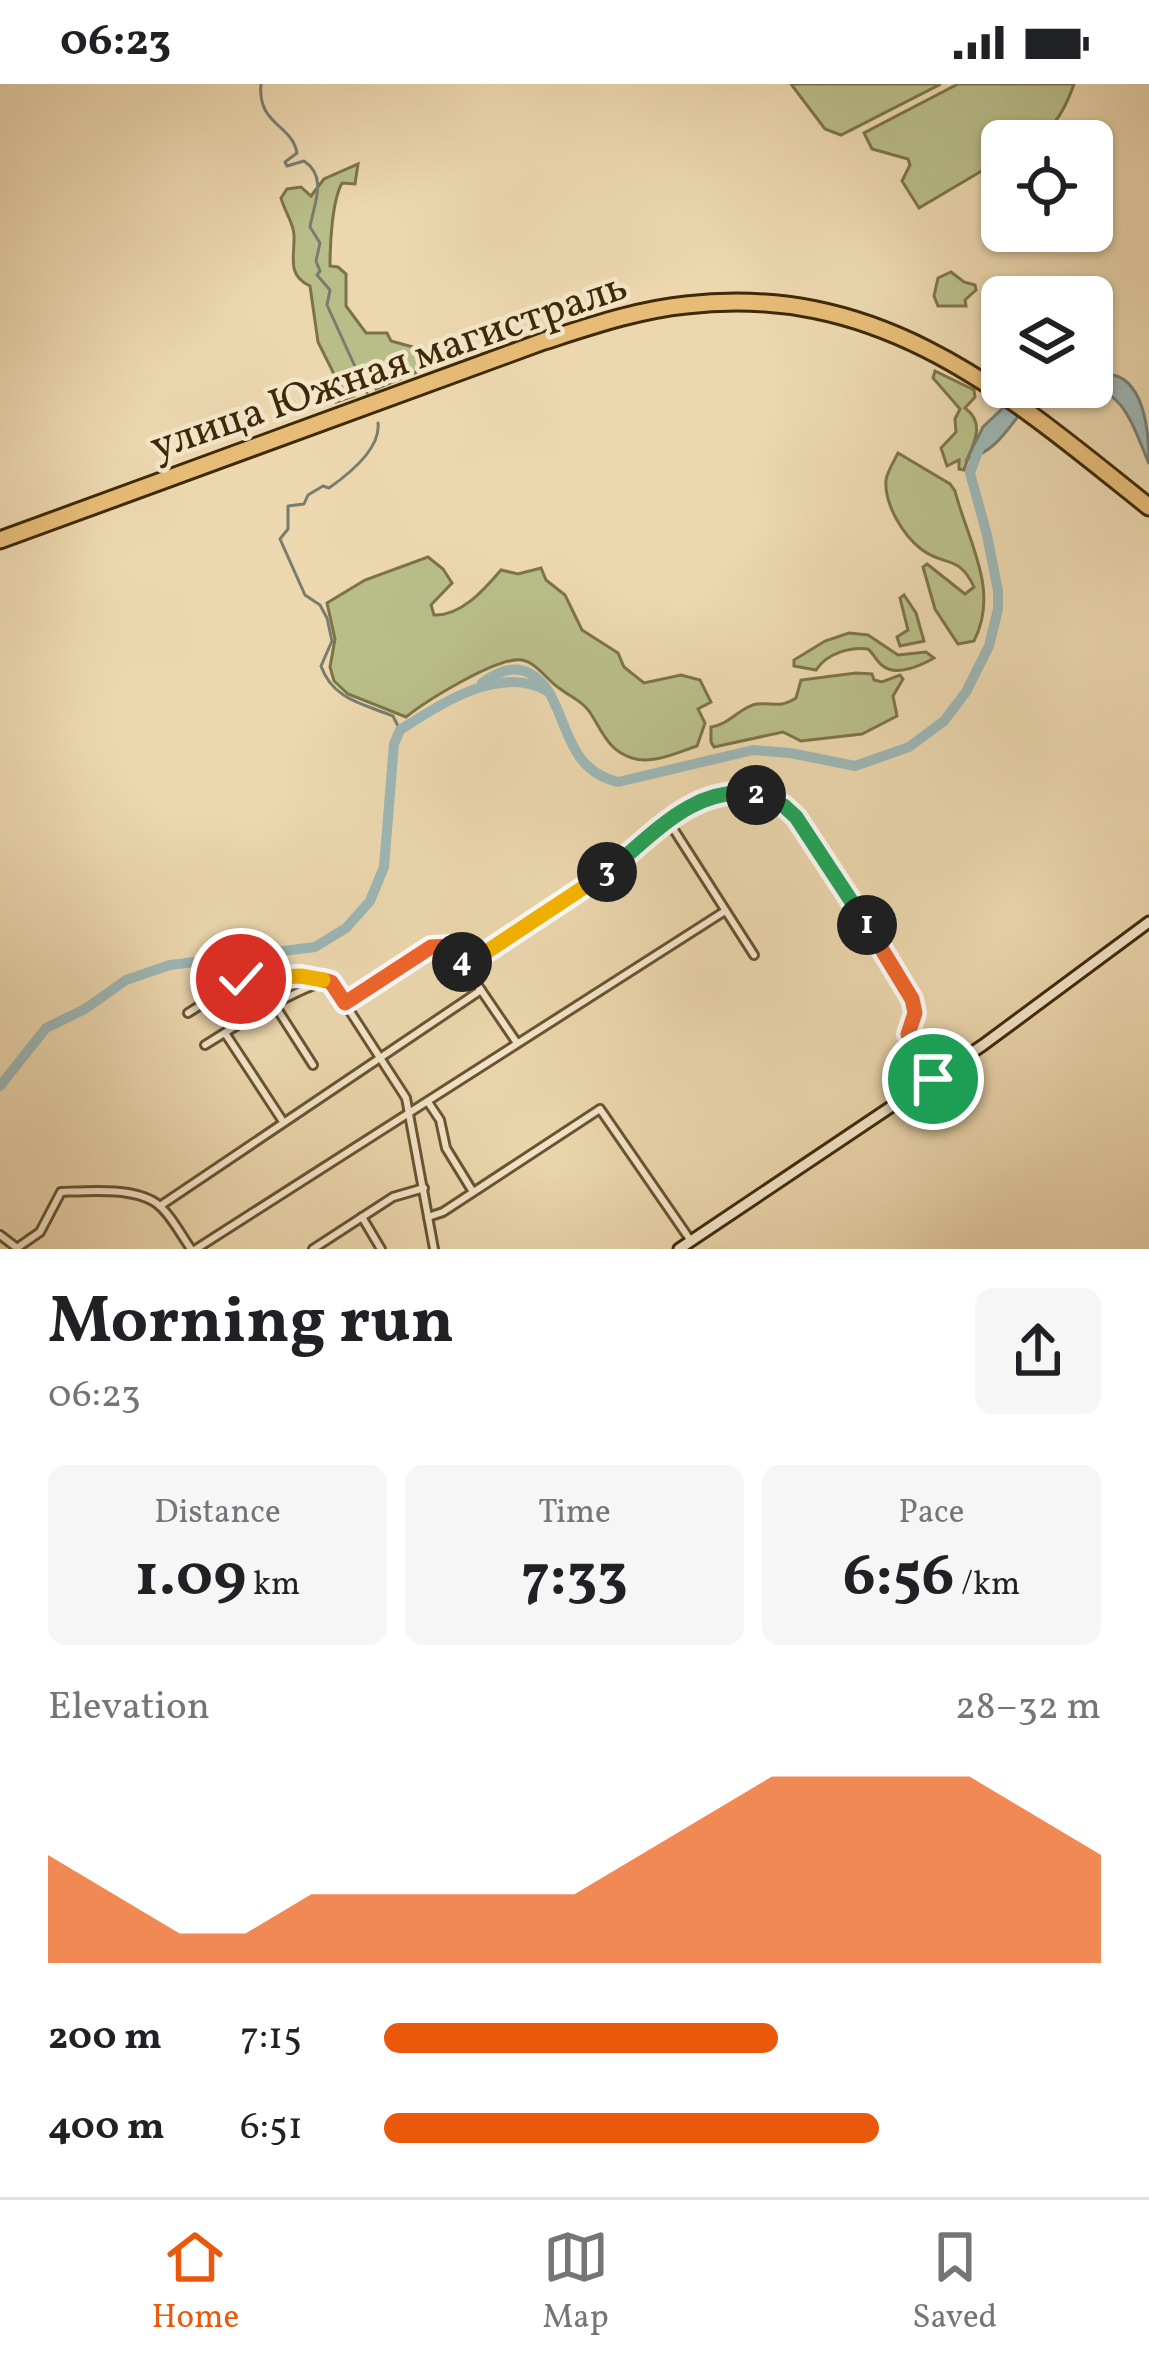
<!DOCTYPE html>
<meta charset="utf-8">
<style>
body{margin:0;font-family:Vollkorn,serif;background:#f6f6f6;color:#202124;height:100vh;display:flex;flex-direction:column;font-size:45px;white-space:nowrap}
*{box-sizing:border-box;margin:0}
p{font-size:39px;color:#757577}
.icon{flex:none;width:66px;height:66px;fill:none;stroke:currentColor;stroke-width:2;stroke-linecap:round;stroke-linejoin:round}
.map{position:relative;height:1165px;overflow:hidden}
.side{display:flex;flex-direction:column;background:#fff;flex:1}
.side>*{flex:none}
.tools{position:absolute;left:981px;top:36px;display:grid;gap:24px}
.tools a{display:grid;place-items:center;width:132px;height:132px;border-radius:18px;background:#fff;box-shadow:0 3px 9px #0004;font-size:60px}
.pin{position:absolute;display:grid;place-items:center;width:102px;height:102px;color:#fff;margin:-51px;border:6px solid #fff;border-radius:50%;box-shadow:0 3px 12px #0007}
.km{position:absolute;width:60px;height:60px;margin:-30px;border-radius:50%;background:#222;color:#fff;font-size:33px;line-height:60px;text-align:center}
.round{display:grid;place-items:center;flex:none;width:126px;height:126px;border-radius:18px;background:#f6f6f6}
.summary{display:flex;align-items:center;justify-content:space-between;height:204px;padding:0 48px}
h1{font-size:66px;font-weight:700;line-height:90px}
.metrics{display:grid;grid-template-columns:repeat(3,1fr);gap:18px;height:204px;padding:12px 48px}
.metrics div{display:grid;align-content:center;border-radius:18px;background:#f6f6f6;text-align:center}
.metrics b{font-size:60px;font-weight:700}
.metrics small{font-size:33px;font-weight:400}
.metrics p{font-size:33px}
.chart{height:336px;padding:24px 48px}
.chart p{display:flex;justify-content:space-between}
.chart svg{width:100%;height:216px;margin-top:12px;fill:#ea580c;opacity:.7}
ul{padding:0 48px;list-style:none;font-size:39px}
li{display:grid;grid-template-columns:192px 144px 1fr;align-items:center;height:90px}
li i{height:30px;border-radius:15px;background:#ea580c}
.status{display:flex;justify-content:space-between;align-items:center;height:84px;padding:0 60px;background:#fff;direction:ltr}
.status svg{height:33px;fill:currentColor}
.dock{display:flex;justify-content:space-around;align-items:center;height:168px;border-top:3px solid #e0e0e0;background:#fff;font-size:33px;color:#757577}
.dock a{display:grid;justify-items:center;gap:6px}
.dock .on{color:#ea580c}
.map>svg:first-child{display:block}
</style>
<div class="status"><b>06:23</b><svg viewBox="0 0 49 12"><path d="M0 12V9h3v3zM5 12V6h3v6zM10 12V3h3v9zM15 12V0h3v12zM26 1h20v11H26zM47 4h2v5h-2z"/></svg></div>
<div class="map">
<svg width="1149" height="1165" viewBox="0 0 1149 1165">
<rect width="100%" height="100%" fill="#ecd7ae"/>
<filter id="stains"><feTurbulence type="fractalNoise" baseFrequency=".00167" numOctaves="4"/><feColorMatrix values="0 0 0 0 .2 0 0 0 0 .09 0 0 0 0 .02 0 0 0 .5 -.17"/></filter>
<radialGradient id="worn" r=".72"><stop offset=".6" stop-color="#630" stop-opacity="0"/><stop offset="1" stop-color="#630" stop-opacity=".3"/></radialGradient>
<g fill="#b9be89" stroke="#7c7448" stroke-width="3">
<path d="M791,0H941L841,51L825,45Z"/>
<path d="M958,0H1074C1060,40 1046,57 1002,57V75L919,124L902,97L910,81L908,75L872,65L864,49Z"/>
<path d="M358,80L355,100L342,99C332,117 330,160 330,182L338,183L346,190V222L366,249H387L391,257L413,263L421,275L438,272L441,278L376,305L369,295L354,302V312L336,318L332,306L334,290L318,258L310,202C286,191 295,172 294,151C294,140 284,126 281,114L287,105L301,103L311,112L324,95Z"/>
<path d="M951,188L964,198L975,201L976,206L965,216L966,222H938L934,212L938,194Z"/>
<path d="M935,287L974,306L975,313L965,324C988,341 971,362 964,386L959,385V376L947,382L941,364L956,348L955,335L960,325L933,294Z"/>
<path d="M898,369L950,400L955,407C968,458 1000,506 974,557L958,560L935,525L923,483L927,480L965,510L974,503C959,470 944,483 921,465C903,451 884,420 886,396C887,388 894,377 898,369Z"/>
<path d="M428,473L443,485L452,499L431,521L434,531C461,532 484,506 501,486L518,490L541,484L546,496L565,511L582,546L618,569L624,583L644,599L681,591L700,596L711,618L698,625L705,639L697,662C678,668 653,681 632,674C607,666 602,646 589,627C581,616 569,612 559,604C547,596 537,579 522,576C498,572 426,617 406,633L348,610L334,597L330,583L335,555L327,519L365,496Z"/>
<path d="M904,511L916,529L924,557L900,562L897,553L908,546L900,514Z"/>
<path d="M849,549L868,551L898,571L926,568L934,574C922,581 896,593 883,582C877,578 874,570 868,565C850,563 827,569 816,586L794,582V576L825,557Z"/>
<path d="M856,589L872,590L874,596L882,598L900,591L903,595L893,612L897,632L862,650L801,657L783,648L714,663L711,658V643C729,641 741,622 757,620C773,618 779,625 796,614L801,596Z"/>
</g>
<path fill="#9db7b6" stroke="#777e70" stroke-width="3" d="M1094,288C1104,289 1115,290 1123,295C1147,311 1149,355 1149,380C1121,309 1114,292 1035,314C1010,336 1002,366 967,375L983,343L1023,305L1092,303Z"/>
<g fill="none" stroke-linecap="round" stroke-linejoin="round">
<g stroke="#777e70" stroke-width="3">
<path d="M261,0C257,41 292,40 297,69L285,78L287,82L304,77C328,93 314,119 310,143L320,159L316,177L320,187L317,191L330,206L327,221L367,309"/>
<path d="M378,339C381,365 349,390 329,404L323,402L308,411L304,420L288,422V445L280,455L305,511L320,521L327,534L332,557L321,582C333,616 364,620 393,632L400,646"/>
</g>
<g stroke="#9db7b6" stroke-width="10">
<path d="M482,599C507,580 528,580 547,605"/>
<path d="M0,1002L46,944L85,925L126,896L170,881L315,863L346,844L370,817L384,783L394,660L400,646C441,620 500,579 549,608C570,646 570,686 618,698L753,666L790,669L855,682L909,663L944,637L966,608L989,562L998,525V507L987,451L970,389L979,365"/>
</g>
<g stroke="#6a5430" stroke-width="12">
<g id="street">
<path d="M669,738L754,871"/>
<path d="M465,882L596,797L687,723L711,712L748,709L784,721L796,733L901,895L914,923L909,954L933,995"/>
<path d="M345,919L431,863L451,862L517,959"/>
<path d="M274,920L313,981"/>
<path d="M188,929L245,893L323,896"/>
<path d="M225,949L282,1036"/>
<path d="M205,961C227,947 311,895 331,898L406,1014L434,1165"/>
<path d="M428,1018L440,1036L446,1064L473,1108"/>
<path d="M160,1122L481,906"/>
<path d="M362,1133L381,1165"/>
<path d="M428,1133L443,1128L600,1025L691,1157"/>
<path d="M0,1151L17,1164L40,1148L61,1108C88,1107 133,1103 156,1119C170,1129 181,1151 191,1165"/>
<path d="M196,1165L725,827"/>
<path d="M313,1165L393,1113L424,1104"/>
</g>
</g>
<g stroke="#3f2906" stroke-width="15">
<path id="secondary" d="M679,1165L983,961L1149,838"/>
</g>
<g stroke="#3f2906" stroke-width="21">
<path id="highway" d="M0,456L544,257C591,242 637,226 686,221C881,198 1008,310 1149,423"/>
</g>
<use href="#street" stroke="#f3e5ca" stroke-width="6"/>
<use href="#secondary" stroke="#f3e5ca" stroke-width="9"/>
<use href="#highway" stroke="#e6bc77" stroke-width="15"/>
</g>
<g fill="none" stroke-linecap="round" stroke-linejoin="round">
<g stroke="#fff" stroke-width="24">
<path id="split-1" d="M867,841L912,915L915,929L908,950L933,995"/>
</g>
<g stroke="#fff" stroke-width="24">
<path id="split-2" d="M756,711L784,722L796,733L867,841"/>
</g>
<g stroke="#fff" stroke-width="24">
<path id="split-3" d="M607,788C650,754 696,698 756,711"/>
</g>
<g stroke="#fff" stroke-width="24">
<path id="split-4" d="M462,878L465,882L607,788"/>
</g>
<g stroke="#fff" stroke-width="24">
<path id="split-5" d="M323,896L331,898L345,919L431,863L451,862L462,878"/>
</g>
<g stroke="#fff" stroke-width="24">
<path id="split-6" d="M241,895L301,892L323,896"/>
</g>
<use href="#split-1" stroke="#f0652b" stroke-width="15"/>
<use href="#split-2" stroke="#22a559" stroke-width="15"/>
<use href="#split-3" stroke="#22a559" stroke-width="15"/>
<use href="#split-4" stroke="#f5b400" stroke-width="15"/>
<use href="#split-5" stroke="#f0652b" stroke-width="15"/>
<use href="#split-6" stroke="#f5b400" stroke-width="15"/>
</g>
<g text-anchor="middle" stroke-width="9" stroke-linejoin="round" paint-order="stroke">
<g font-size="42" fill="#3f2906" stroke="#f3e5ca">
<text transform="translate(388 280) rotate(-19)" y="15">улица Южная магистраль</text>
</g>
</g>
<rect width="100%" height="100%" filter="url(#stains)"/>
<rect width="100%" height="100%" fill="url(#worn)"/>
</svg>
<div class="tools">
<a><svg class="icon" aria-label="locate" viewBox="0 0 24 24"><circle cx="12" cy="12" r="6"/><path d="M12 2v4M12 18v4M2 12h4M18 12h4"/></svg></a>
<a><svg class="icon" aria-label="layers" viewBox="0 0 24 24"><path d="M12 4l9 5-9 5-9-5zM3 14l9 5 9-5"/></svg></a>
</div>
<div class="pin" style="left:933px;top:995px;background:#1e9e55"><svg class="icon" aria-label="arrive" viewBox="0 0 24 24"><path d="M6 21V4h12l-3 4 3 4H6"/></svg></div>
<div class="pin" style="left:241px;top:895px;background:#d93025"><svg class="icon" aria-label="check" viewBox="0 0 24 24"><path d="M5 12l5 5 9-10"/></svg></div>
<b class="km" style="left:867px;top:841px">1</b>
<b class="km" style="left:756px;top:711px">2</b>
<b class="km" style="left:607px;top:788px">3</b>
<b class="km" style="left:462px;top:878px">4</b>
</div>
<section class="side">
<div class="summary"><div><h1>Morning run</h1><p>06:23</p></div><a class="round"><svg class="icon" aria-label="share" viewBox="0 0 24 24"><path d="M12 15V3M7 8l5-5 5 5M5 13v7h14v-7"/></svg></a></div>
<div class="metrics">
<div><p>Distance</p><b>1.09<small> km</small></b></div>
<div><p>Time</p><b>7:33</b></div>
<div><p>Pace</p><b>6:56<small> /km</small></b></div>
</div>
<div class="chart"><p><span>Elevation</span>28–32 m</p>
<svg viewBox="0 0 160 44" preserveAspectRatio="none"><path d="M0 44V22L10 30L20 38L30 38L40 30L50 30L60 30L70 30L80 30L90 22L100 14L110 6L120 6L130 6L140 6L150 14L160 22V44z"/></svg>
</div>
<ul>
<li><b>200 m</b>7:15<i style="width:55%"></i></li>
<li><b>400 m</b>6:51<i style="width:69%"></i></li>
</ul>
</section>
<nav class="dock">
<a class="on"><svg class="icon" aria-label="home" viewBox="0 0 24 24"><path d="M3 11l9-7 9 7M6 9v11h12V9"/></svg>Home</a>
<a><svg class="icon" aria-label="map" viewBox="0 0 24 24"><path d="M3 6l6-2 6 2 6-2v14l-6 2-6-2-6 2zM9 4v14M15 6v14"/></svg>Map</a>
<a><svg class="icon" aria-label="saved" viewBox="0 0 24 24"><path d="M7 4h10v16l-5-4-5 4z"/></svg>Saved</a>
</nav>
